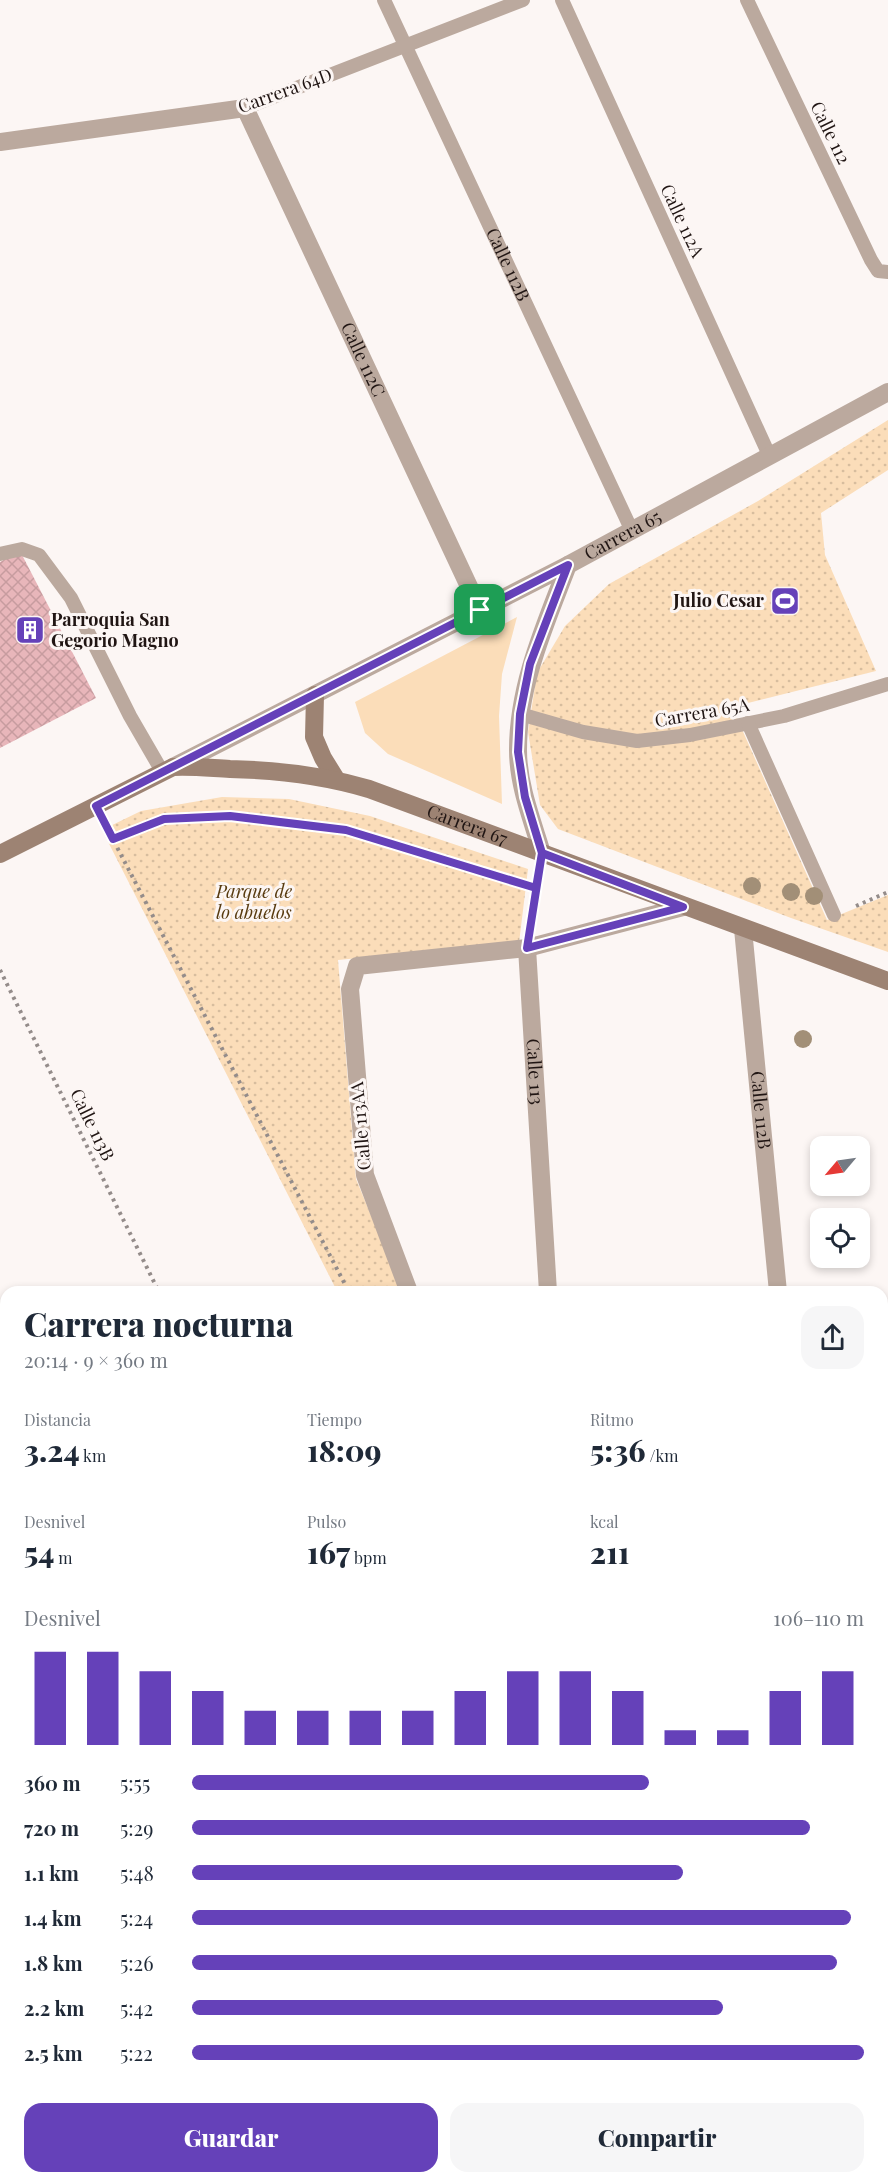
<!DOCTYPE html>
<html lang="es">
<meta charset="utf-8">
<style>
body{margin:0;font-family:"Playfair Display",serif;background:#f6f6f7;color:#1f2937;height:100vh;display:flex;flex-direction:column;font-size:22px;white-space:nowrap}
*{box-sizing:border-box;margin:0}
p{font-size:20px;color:#747a83}
.icon{flex:none;width:33px;height:33px;fill:none;stroke:currentColor;stroke-width:2;stroke-linecap:round;stroke-linejoin:round}
.map{position:relative;flex:1;overflow:hidden}
.details{position:absolute;left:0px;top:1286px;width:888px;height:898px;display:flex;flex-direction:column;background:#fff;border-radius:18px 18px 0 0;box-shadow:0 3px 9px #0003}
.details>*{flex:none}
.needle{width:39px;rotate:241deg}
.controls{position:absolute;left:810px;top:1136px;display:grid;gap:12px}
.controls a{display:grid;place-items:center;width:60px;height:60px;border-radius:12px;background:#fff;box-shadow:0 3px 9px #0003;font-size:30px}
.pin{position:absolute;display:grid;place-items:center;width:51px;height:51px;color:#fff;margin:-26px;border-radius:12px;box-shadow:0 3px 9px #0006}
.round{display:grid;place-items:center;flex:none;width:63px;height:63px;border-radius:18px;background:#f6f6f7}
.overview{display:flex;align-items:center;justify-content:space-between;height:102px;padding:0 24px}
h1{font-size:33px;font-weight:800;line-height:45px}
.figures{display:grid;grid-template-columns:repeat(3,1fr);gap:9px;height:102px;padding:6px 24px}
.figures div{display:grid;align-content:center}
.figures b{font-size:30px;font-weight:800}
.figures small{font-size:16px;font-weight:400}
.figures p{font-size:16px}
.chart{height:168px;padding:12px 24px}
.chart p{display:flex;justify-content:space-between}
.chart svg{width:100%;height:108px;margin-top:6px;stroke:#6541b9;stroke-width:6}
.primary-button{display:flex;gap:12px;margin-top:auto;padding:12px 24px}
.primary-button a{flex:1;height:69px;border-radius:18px;background:#6541b9;color:#fff;font-size:24px;font-weight:800;line-height:69px;text-align:center}
.primary-button a+a{background:#f6f6f7;color:#1f2937}
ul{padding:0 24px;list-style:none;font-size:20px}
li{display:grid;grid-template-columns:96px 72px 1fr;align-items:center;height:45px}
li i{height:15px;border-radius:8px;background:#6541b9}
.map>svg:first-child{display:block}
</style>
<div class="map">
<svg width="888" height="2183" viewBox="0 0 888 2183">
<defs>
<pattern id="park-dots" width="8" height="8" patternUnits="userSpaceOnUse" patternTransform="scale(1.5)"><rect width="8" height="8" fill="#fbddb9"/><path d="M2 2h.1M6 6h.1" fill="none" stroke="#d7bd9e" stroke-width="1.8" stroke-linecap="round"/></pattern>
<pattern id="building-cross-hatch" width="8" height="8" patternUnits="userSpaceOnUse" patternTransform="scale(1.5)"><rect width="8" height="8" fill="#e8b6ba"/><path d="M0 0l8 8M0 8l8-8" fill="none" stroke="#c79c9f"/></pattern>
</defs>
<rect width="100%" height="100%" fill="#fcf6f4"/>
<path fill="#fbddb9" d="M517,617L502,674L499,716L502,804L388,754L365,733L355,702Z"/>
<g fill="url(#park-dots)">
<path d="M888,420V470L821,513L825,555L876,671L732,707L827,920L888,895V952L791,918L558,829L540,805L528,732L537,673L565,626L609,584L758,501Z"/>
<path d="M222,797L289,799L370,816L528,869L519,943L338,960L356,1179L402,1291H337L102,830L141,811Z"/>
<path d="M321,2178H400L399,2183H316Z"/>
<path d="M802,2178H860V2183H804Z"/>
</g>
<path fill="url(#building-cross-hatch)" d="M20,551L96,698L0,748V562Z"/>
<g fill="none" stroke-linecap="round" stroke-linejoin="round">
<g stroke="#948c8a" stroke-width="4" stroke-dasharray="3 4.5" stroke-linecap="butt">
<path d="M107,828L349,1292"/>
<path d="M113,839L164,819L230,816L346,830L536,888"/>
<path d="M856,906L888,892"/>
<path d="M531,920L538,877"/>
<path d="M0,970L159,1292"/>
<path d="M0,1689L6,1696"/>
<path d="M0,1951L6,1959"/>
<path d="M0,2134L6,2129"/>
<path d="M125,2178L129,2183"/>
<path d="M277,2178L281,2183"/>
</g>
<g stroke="#bba99e" stroke-width="14">
<path id="s1" d="M384,0L632,531"/>
<path d="M562,0L770,457"/>
<path d="M747,0L871,260L878,271L888,272"/>
<path d="M245,108L523,0"/>
<path d="M0,554L22,549L39,555L71,598L130,716L163,773"/>
<path d="M520,714L583,732L637,741L690,735L784,716L888,684"/>
<path d="M748,723L834,915"/>
</g>
<g stroke="#bba99e" stroke-width="18">
<path id="s2" d="M0,142L245,108L480,610"/>
<path d="M542,853C532,820 518,785 518,750C518,685 545,625 568,565"/>
<path id="s3" d="M743,929L778,1292"/>
<path id="s4" d="M527,948L548,1292"/>
<path d="M409,1292L365,1175L350,989L357,966L527,948L683,907"/>
<path d="M0,1373L6,1385"/>
<path d="M0,1562L6,1558"/>
<path d="M882,2036H888"/>
<path d="M513,2178L516,2183"/>
<path d="M794,2178L796,2183"/>
<path d="M399,2183L400,2178"/>
</g>
<path stroke="#bba99e" stroke-width="18" id="s5" d="M173,767L568,565L888,392"/>
<g stroke="#9d8373" stroke-width="18">
<path d="M315,695L314,737L323,758L336,779"/>
<path id="s6" d="M0,854L173,767C192,766 210,768 230,769C278,770 322,775 369,789L888,981"/>
</g>
</g>
<g fill="#a28f77">
<circle cx="752" cy="886" r="9"/>
<circle cx="791" cy="892" r="9"/>
<circle cx="814" cy="896" r="9"/>
<circle cx="803" cy="1039" r="9"/>
</g>
<g fill="none" stroke-linecap="round" stroke-linejoin="round">
<g stroke="#fff" stroke-width="12">
<path id="route" d="M480,610L96,806L113,839L164,819L230,816L346,830L536,888L542,853L683,907L527,948L542,853L525,797L518,752L520,714L530,664L568,565L480,610"/>
</g>
<use href="#route" stroke="#6541b9" stroke-width="8"/>
</g>
<defs>
<g id="stadium-square" transform="scale(1.5)"><rect x="-9" y="-9" width="18" height="18" rx="4" fill="#6541b9" stroke="#fcf6f4"/><path d="M0-5a6.5 5 0 1 0 0 10a6.5 5 0 1 0 0-10ZM-3.5-1.8h7v3.6h-7Z" fill="#fff"/></g>
<g id="building-square" transform="scale(1.5)"><rect x="-9" y="-9" width="18" height="18" rx="4" fill="#6541b9" stroke="#fcf6f4"/><path d="M-4-6H4V6H1V3H-1V6H-4ZM-2.5-4.3h1.7v1.8h-1.7ZM.8-4.3h1.7v1.8H.8ZM-2.5-1h1.7V.8h-1.7ZM.8-1h1.7V.8H.8Z" fill="#fff"/></g>
</defs>
<g fill-rule="evenodd">
<use href="#stadium-square" x="785" y="601"/>
<use href="#building-square" x="30" y="630"/>
</g>
<g text-anchor="middle" stroke-width="6" stroke-linejoin="round" paint-order="stroke">
<g font-size="18" fill="#201513" stroke="#fcf6f4">
<text transform="translate(285 91) rotate(-20)" y="6">Carrera 64D</text>
<text transform="translate(830 133) rotate(64)" y="6">Calle 112</text>
<text transform="translate(682 221) rotate(65)" y="6">Calle 112A</text>
<text dy="6" stroke="none"><textPath href="#s1" startOffset="292">Calle 112B</textPath></text>
<text dy="6" stroke="none"><textPath href="#s2" startOffset="525">Calle 112C</textPath></text>
<text dy="6" stroke="none"><textPath href="#s5" startOffset="506">Carrera 65</textPath></text>
<text transform="translate(702 713) rotate(-10)" y="6">Carrera 65A</text>
<text dy="6" stroke="none"><textPath href="#s6" startOffset="496">Carrera 67</textPath></text>
<text dy="6" stroke="none"><textPath href="#s4" startOffset="124">Calle 113</textPath></text>
<text dy="6" stroke="none"><textPath href="#s3" startOffset="182">Calle 112B</textPath></text>
<text transform="translate(92 1125) rotate(64)" y="6">Calle 113B</text>
<text transform="translate(361 1126) rotate(-95)" y="6">Calle 113AA</text>
</g>
<g font-size="18" font-weight="bold" fill="#201513" stroke="#fcf6f4" text-anchor="end">
<text x="764" y="607">Julio Cesar</text>
<text x="51" y="626" text-anchor="start">Parroquia San<tspan x="51" dy="21">Gegorio Magno</tspan></text>
</g>
<g font-size="18" font-style="italic" fill="#583b10" stroke="#fcf6f4">
<text x="254" y="898">Parque de<tspan x="254" dy="21">lo abuelos</tspan></text>
</g>
</g>
</svg>
<div class="controls">
<a><svg class="needle" viewBox="-14 -14 28 28"><path d="M0-13l5 13h-10z" fill="#e53935"/><path d="M0 13l5-13h-10z" fill="#747a83"/></svg></a>
<a><svg class="icon" aria-label="locate" viewBox="0 0 24 24"><circle cx="12" cy="12" r="6"/><path d="M12 2v4M12 18v4M2 12h4M18 12h4"/></svg></a>
</div>
<div class="pin" style="left:480px;top:610px;background:#1e9e55"><svg class="icon" aria-label="arrive" viewBox="0 0 24 24"><path d="M6 21V4h12l-3 4 3 4H6"/></svg></div>
<section class="details">
<div class="overview"><div><h1>Carrera nocturna</h1><p>20:14 · 9 × 360 m</p></div><a class="round"><svg class="icon" aria-label="share" viewBox="0 0 24 24"><path d="M12 15V3M7 8l5-5 5 5M5 13v7h14v-7"/></svg></a></div>
<div class="figures">
<div><p>Distancia</p><b>3.24<small> km</small></b></div>
<div><p>Tiempo</p><b>18:09</b></div>
<div><p>Ritmo</p><b>5:36<small> /km</small></b></div>
</div>
<div class="figures">
<div><p>Desnivel</p><b>54<small> m</small></b></div>
<div><p>Pulso</p><b>167<small> bpm</small></b></div>
<div><p>kcal</p><b>211</b></div>
</div>
<div class="chart"><p><span>Desnivel</span>106–110 m</p>
<svg viewBox="0 0 160 44" preserveAspectRatio="none"><path d="M5 44V6M15 44V6M25 44V14M35 44V22M45 44V30M55 44V30M65 44V30M75 44V30M85 44V22M95 44V14M105 44V14M115 44V22M125 44V38M135 44V38M145 44V22M155 44V14"/></svg>
</div>
<ul>
<li><b>360 m</b>5:55<i style="width:68%"></i></li>
<li><b>720 m</b>5:29<i style="width:92%"></i></li>
<li><b>1.1 km</b>5:48<i style="width:73%"></i></li>
<li><b>1.4 km</b>5:24<i style="width:98%"></i></li>
<li><b>1.8 km</b>5:26<i style="width:96%"></i></li>
<li><b>2.2 km</b>5:42<i style="width:79%"></i></li>
<li><b>2.5 km</b>5:22<i style="width:100%"></i></li>
</ul>
<div class="primary-button"><a>Guardar</a><a>Compartir</a></div>
</section>
</div>
